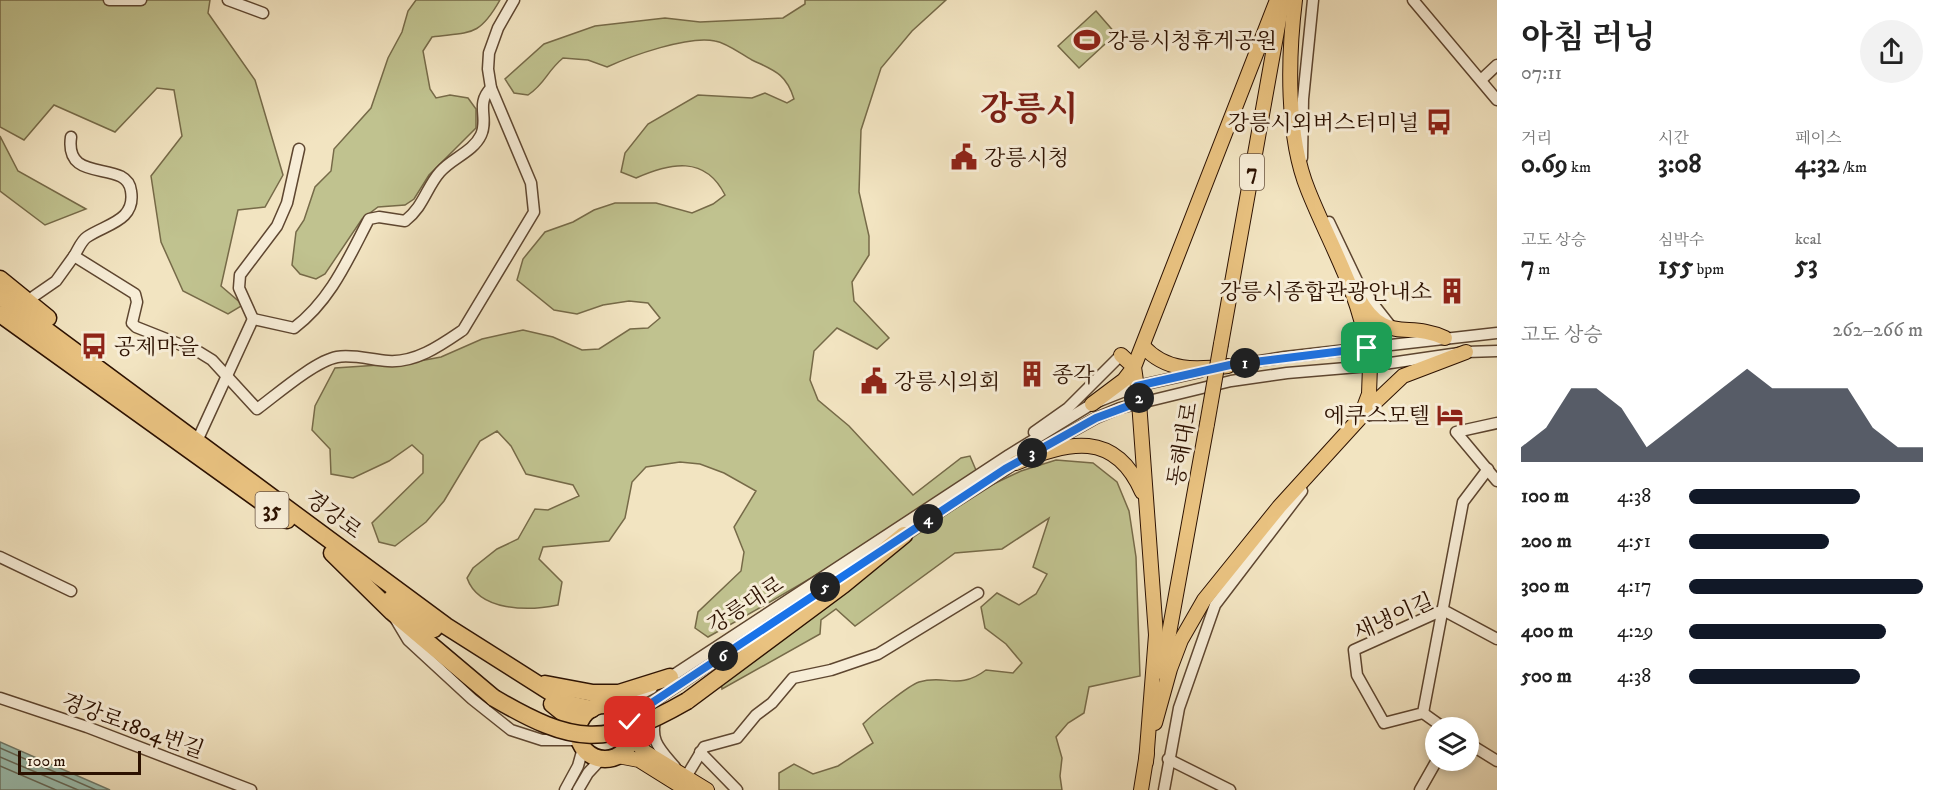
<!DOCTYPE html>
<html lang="ko">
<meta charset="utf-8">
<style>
body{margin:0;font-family:"IM FELL DW Pica","Noto Serif KR",serif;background:#f2f2f2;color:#222;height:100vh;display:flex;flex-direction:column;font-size:22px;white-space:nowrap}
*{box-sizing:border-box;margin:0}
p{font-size:20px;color:#767676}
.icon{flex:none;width:33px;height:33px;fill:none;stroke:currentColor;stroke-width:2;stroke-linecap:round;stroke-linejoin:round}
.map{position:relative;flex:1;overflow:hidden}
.panel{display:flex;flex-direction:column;background:#fff;width:450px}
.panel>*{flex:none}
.fabs{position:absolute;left:1425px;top:717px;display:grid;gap:12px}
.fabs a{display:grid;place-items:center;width:54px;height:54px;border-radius:50%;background:#fff;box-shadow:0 3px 9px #0003;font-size:30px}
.scale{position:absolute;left:18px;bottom:15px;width:123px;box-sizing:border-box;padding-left:6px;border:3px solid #2c1100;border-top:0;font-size:16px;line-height:21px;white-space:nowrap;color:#2c1100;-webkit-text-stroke:4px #f7edd7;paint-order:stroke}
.pin{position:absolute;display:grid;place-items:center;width:51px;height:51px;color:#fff;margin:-26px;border-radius:12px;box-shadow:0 3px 9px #0006}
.km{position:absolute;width:30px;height:30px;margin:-15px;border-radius:50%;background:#222;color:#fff;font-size:16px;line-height:30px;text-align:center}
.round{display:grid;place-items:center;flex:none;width:63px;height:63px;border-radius:32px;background:#f2f2f2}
.overview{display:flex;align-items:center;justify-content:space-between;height:102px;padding:0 24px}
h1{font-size:33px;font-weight:700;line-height:45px}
.figures{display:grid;grid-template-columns:repeat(3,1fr);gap:9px;height:102px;padding:6px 24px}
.figures div{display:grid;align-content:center}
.figures b{font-size:26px;font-weight:700}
.figures small{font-size:16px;font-weight:400}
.figures p{font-size:16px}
.chart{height:168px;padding:12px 24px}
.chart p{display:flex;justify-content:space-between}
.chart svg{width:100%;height:108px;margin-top:6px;fill:#111827;opacity:.7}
ul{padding:0 24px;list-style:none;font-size:20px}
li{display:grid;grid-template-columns:96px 72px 1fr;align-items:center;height:45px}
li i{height:15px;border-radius:8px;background:#111827}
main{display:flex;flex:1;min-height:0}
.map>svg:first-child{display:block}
</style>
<main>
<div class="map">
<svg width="1497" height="790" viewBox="0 0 1497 790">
<rect width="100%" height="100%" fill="#f2e4c1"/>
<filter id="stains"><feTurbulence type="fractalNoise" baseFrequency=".00333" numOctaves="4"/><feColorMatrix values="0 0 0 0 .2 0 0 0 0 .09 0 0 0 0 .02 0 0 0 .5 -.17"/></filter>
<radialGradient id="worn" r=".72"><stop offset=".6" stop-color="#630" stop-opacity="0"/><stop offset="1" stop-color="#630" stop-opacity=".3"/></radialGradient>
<g fill="#c0c28f" stroke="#766a48" stroke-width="1.5">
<path d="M0,0H210L208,13L255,80L283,175L265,207L238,210L221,286L243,305L228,314L183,291L161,242L151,176L182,136L174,90L157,88L115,132L54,105L24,140L0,127Z"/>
<path d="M416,0H500C479,37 471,32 432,37L423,51L430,89L436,98L450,95L468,98L476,109V128L429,175L414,199L405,205L378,207L362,219L325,274L316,279L300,274L292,265L296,232L304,220L315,187L331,171L334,149L371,108L388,58L402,32L408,11Z"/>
<path d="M805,0H946L912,31L881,68L861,130L859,192L869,236V255L852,282L854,301L889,338L877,349L837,328L814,351L810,380L818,400L849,426L913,495L961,458L970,456L978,475C889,532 800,586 708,637L695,628L698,612L741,571L744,552L734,527L756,491L724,473L700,464L680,462L646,467L632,482L625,518L609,541L543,547L539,559L562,582L558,605C529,611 479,612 467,578L473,568L497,549L518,539L535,509L548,510L579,496L573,485L526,474L511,446L497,431L480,441L444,501L426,522L395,546L379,542L372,523L423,473V455L412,445L389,461L353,478L331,474L330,449L312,430L315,406L335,368L409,363L441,357L482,339L523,330L553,337L582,350L599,349L630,329L648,328L660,318L648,303L629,301L603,305L577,314L554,310L517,280L523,259L545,232L573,222L594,210L615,203H656L692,213L713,204L725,195C705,155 670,163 636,178L621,172L625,153L648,124L698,95L752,98L765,93L787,103L794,99C786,73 773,70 752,60C741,54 727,43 715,41C689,35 631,56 607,67L588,60L563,58C546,72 546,83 528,95L514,93L505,79L544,44L595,26L665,18L700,22L783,18L805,4Z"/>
<path d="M1096,11L1116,34L1079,68L1058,46Z"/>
<path d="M0,136L18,171L86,209L45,225L0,191Z"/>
<path d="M1056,460L1093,463L1117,482L1129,511L1136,557L1140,676L1089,687L1084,713L1068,723L1056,737L1062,758L1060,776L1062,790H779V773L794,764L813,774L838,766L873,743L863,724C872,715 909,685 919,682C946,674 958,691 986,670L1013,673L1022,663L1006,644L985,628L981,607L997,593L1019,605L1036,594L1047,574L1033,567L1049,518L1002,549L955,553L855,626L836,609L821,620L820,634L722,689L721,681L807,610L985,488L1021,471Z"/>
</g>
<path fill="#9bbfb1" stroke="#6f796a" stroke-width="1.5" d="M0,742L110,790H0Z"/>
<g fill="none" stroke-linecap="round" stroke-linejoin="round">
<g stroke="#646858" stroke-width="1.5">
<path d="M0,748L96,790"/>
<path d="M0,757L78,790"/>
<path d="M0,766L56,790"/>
</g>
<g stroke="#5e4630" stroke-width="13">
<g id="minor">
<path d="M109,0H141"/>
<path d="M228,0L263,13"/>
<path d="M1413,0L1497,100"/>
<path d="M1481,80L1497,65"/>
<path d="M71,137C64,186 127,158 131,191C136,221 106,224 87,237C81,241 78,250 74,256"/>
<path d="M1302,158L1303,99L1313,0"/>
<path d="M1329,222L1360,287L1389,324"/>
<path d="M27,301L56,281L74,256L135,294L137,302L132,323L136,327L199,352L212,360L257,409C276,395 315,361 337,357C353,354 372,360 388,361C416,363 441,345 463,330L534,212L531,183L491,88L488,69L489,53L498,28L514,0"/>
<path d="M253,319L239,288L240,275L277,226L287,203L299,149"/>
<path d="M1221,367L1285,357L1497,333"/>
<path d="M1497,423L1456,432L1497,481"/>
<path d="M1034,432L1068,408L1121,355"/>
<path d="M197,441L253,319L294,328C331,300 348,259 369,219L379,217L405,221C424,206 426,188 440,172C452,158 473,152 481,135C489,118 475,104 491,88"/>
<path d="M1037,451L1096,418L1120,408L1231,381L1287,373L1370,366L1466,352L1497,351"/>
<path d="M1488,469L1463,502L1423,713L1384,723L1357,675L1354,650L1443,610L1497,639"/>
<path d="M900,537L1021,460"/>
<path d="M0,557L71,591"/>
<path d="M396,620L408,640L472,699L511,730L542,740H577"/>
<path d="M666,680L1009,455L1092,404L1137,386L1200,372"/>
<path d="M0,698L87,727L251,790"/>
<path d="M616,707L652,688"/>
<path d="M1423,713L1444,728"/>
<path d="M656,716C649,741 660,749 675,767"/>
<path d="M630,722L641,710L845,574"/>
<path d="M1468,743L1497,761"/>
<path d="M700,752L737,790"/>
<path d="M1168,759L1230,790"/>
<path d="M686,777L704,747L737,738L756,715L772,703L793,678L831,670L878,654L978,593"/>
<path d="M565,790L578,766L583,748"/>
<path d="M578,790L588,773L601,759"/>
<path d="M1164,790L1179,708L1215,605L1302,491"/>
<path d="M1420,790L1437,760"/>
</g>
</g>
<g stroke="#2c1100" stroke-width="16">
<g id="major">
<path d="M1295,0C1288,57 1286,136 1308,190C1329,243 1359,292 1367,348"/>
<path d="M1358,297C1384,346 1408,320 1445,338"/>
<path d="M1221,344L1282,3"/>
<path d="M1143,346C1166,372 1196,370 1228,366"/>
<path d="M1092,404L1124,380L1134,367L1121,355"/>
<path d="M1365,412L1403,376L1466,352"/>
<path d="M1016,463C1068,441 1115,430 1142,492"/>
<path d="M1162,672L1207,424"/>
<path d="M1155,723L1170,669L1181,640L1204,600L1279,507L1360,418L1369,394L1370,366"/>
<path d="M632,738L645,752L707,790"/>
<path d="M618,756L639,760L687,790"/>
<path d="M1146,762L1156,635L1139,402L1134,367L1277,0"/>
<path d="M1141,790L1147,753"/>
</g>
</g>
<g stroke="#2c1100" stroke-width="19">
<g id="highway">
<path d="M0,279L48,318"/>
<path d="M0,296L446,626L569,704L592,709"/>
<path d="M0,314L287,520"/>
<path d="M332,553L392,612L494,698"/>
<path d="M391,599L434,629"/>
<path d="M545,684L593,693H619L670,677"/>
<path d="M687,701L843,585L904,535"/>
<path d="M552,704L579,726"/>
<circle cx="605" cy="732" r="27"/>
</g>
</g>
<use href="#minor" stroke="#f7edd7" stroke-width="10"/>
<use href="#major" stroke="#e9c280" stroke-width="14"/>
<use href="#highway" stroke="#e9c280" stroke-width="16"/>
<g stroke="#2c1100" stroke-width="16" stroke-linecap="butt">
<path id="major-bridge" d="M1207,424L1221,344"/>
</g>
<g stroke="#2c1100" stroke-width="19" stroke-linecap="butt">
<path id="highway-bridge" d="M494,698C574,745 605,748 687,701"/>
</g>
<use href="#major-bridge" stroke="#e9c280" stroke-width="14"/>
<use href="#highway-bridge" stroke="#e9c280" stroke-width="16"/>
</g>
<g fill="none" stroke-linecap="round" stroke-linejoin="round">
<g stroke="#fff" stroke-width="12">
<path id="route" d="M630,722L641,710L1005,469L1096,418L1139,402L1137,386L1230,365L1367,348"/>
</g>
<use href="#route" stroke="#1a73e8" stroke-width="8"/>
</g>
<defs>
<g id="stadium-bare" transform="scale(2.07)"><path d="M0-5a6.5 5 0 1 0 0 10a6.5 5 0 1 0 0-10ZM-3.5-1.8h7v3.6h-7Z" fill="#8f2418" stroke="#f7edd7" stroke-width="2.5" paint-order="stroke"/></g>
<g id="bus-bare" transform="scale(2.07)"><path d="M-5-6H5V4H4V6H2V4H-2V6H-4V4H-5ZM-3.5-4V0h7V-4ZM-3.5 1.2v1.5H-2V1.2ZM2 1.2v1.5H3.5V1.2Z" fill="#8f2418" stroke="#f7edd7" stroke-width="2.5" paint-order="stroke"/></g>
<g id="civic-bare" transform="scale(2.07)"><path d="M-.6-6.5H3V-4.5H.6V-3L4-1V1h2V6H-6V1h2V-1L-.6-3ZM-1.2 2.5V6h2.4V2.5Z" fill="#8f2418" stroke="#f7edd7" stroke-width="2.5" paint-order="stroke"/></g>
<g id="building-bare" transform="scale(2.07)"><path d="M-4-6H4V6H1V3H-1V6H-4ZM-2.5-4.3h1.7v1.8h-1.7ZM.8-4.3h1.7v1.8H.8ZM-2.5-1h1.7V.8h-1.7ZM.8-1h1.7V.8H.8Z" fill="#8f2418" stroke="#f7edd7" stroke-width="2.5" paint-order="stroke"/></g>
<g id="hotel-bare" transform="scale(2.07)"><path d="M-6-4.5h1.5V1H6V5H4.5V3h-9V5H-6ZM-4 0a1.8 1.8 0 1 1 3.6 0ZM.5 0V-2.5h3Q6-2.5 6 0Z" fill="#8f2418" stroke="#f7edd7" stroke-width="2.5" paint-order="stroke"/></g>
</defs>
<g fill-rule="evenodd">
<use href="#stadium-bare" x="1087" y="40"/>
<use href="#bus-bare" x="1439" y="122"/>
<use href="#civic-bare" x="964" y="157"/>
<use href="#building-bare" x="1452" y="291"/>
<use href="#bus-bare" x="94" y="346"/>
<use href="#building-bare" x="1032" y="374"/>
<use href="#civic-bare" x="874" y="381"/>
<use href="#hotel-bare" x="1450" y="415"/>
</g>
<g text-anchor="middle" stroke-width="6" stroke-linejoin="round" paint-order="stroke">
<g fill="#f7edd7" stroke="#695340" stroke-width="1.5">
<rect x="1240" y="154" width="24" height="36" rx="4.5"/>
<rect x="255.5" y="492" width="33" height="36" rx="4.5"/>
</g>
<g font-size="21" font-weight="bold" fill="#2c1100">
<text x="1252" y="179">7</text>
<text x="272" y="517">35</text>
</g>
<g font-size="22" fill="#2c1100" stroke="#f7edd7" text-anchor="start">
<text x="1107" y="48">강릉시청휴게공원</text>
<text x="1419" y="130" text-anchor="end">강릉시외버스터미널</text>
<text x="984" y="165">강릉시청</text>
<text x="1432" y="299" text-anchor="end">강릉시종합관광안내소</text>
<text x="114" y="354">공제마을</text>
<text x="1052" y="382">종각</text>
<text x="894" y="389">강릉시의회</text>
<text x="1430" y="423" text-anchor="end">에쿠스모텔</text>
</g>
<g font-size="22" fill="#2c1100" stroke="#f7edd7">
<text transform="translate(1182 444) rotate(-80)" y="8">동해대로</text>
<text transform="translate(334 514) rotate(37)" y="8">경강로</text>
<text transform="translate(745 604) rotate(-33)" y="8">강릉대로</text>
<text transform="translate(1393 616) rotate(-24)" y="8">새냉이길</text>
<text transform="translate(133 725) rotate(20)" y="8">경강로1804번길</text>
</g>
<g font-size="34" font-weight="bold" fill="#7a1f14" stroke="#f7edd7">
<text x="1029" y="120">강릉시</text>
</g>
</g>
<rect width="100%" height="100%" filter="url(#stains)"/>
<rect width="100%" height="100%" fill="url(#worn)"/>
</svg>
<div class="fabs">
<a><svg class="icon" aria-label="layers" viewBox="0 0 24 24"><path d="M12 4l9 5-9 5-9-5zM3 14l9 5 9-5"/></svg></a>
</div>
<div class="scale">100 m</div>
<div class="pin" style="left:1367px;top:348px;background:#1e9e55"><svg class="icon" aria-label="arrive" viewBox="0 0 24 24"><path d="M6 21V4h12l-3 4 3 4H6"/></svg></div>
<div class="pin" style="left:630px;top:722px;background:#d93025"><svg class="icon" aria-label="check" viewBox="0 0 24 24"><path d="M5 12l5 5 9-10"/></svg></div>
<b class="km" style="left:1245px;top:363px">1</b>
<b class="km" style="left:1139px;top:398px">2</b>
<b class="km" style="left:1032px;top:453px">3</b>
<b class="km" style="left:928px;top:519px">4</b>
<b class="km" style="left:825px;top:587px">5</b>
<b class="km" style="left:723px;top:656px">6</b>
</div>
<section class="panel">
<div class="overview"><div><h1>아침 러닝</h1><p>07:11</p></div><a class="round"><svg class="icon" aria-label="share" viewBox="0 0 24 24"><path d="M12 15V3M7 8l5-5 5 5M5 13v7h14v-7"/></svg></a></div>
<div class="figures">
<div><p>거리</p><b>0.69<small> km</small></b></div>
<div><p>시간</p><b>3:08</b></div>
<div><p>페이스</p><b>4:32<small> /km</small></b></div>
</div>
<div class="figures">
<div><p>고도 상승</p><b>7<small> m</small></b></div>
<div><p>심박수</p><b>155<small> bpm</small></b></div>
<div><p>kcal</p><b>53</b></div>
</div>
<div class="chart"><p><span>고도 상승</span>262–266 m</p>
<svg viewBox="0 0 160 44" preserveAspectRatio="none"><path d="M0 44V38L10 30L20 14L30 14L40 22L50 38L60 30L70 22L80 14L90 6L100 14L110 14L120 14L130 14L140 30L150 38L160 38V44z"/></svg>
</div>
<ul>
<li><b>100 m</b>4:38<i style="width:73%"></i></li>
<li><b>200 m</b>4:51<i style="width:60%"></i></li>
<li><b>300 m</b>4:17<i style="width:100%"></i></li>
<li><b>400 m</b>4:29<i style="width:84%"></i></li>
<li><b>500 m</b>4:38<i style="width:73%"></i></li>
</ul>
</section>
</main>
